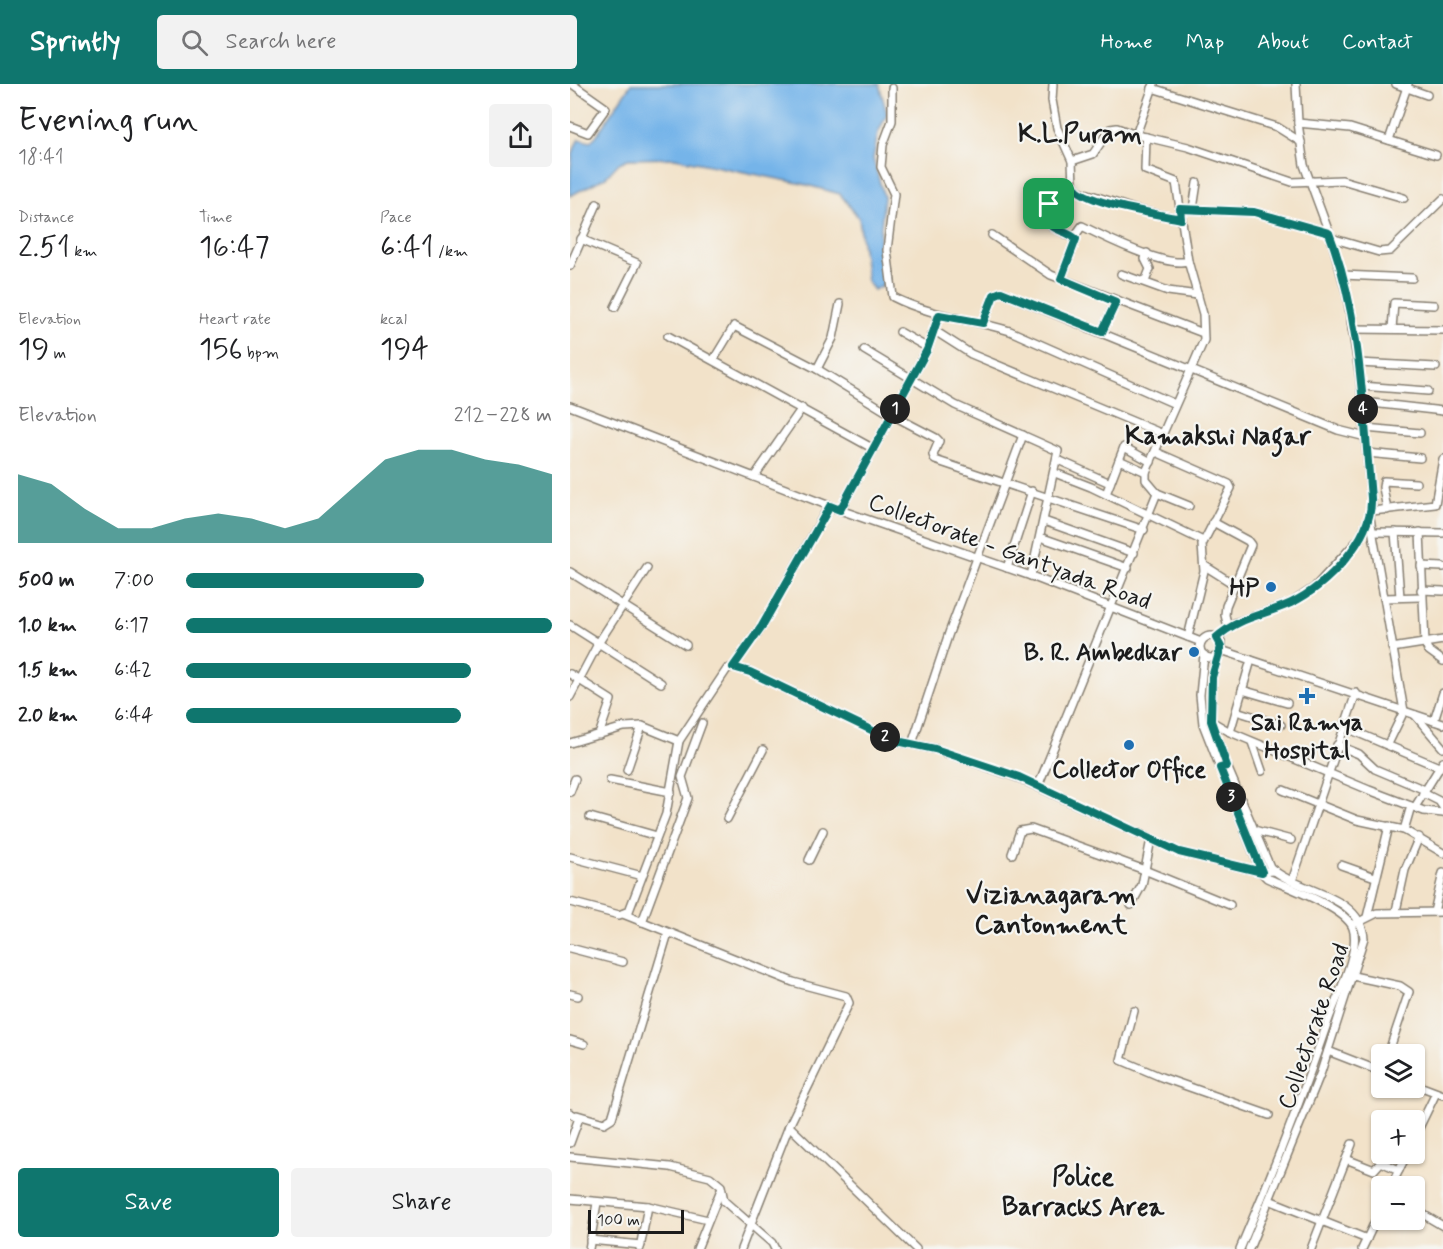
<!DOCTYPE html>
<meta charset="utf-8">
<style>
body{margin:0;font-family:Mynerve,sans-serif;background:#f2f2f2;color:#202124;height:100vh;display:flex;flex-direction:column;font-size:22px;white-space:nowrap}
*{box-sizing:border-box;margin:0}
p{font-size:20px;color:#757577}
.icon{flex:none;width:33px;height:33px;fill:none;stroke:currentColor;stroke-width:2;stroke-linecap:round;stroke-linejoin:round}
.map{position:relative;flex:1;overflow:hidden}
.side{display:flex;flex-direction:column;background:#fff;width:570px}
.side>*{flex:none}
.buttons{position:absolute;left:801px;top:960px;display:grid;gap:12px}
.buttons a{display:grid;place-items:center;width:54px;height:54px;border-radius:6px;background:#fff;box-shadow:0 2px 4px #0004;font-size:30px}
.scale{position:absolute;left:18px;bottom:15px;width:96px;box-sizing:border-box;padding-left:6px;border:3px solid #1c1c1c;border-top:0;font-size:16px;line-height:21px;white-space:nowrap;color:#1c1c1c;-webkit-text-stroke:4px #f6f6f2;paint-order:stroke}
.pin{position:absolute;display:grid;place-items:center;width:51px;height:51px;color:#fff;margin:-26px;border-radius:12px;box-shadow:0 3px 9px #0006}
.km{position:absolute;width:30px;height:30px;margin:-15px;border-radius:50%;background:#222;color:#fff;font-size:16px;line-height:30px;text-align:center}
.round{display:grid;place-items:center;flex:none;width:63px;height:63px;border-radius:6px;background:#f2f2f2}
.summary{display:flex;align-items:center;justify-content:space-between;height:102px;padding:0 18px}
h1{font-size:33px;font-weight:600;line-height:45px}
.stats{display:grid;grid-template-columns:repeat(3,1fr);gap:9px;height:102px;padding:6px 18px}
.stats div{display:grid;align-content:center}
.stats b{font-size:30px;font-weight:600}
.stats small{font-size:16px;font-weight:400}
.stats p{font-size:16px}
.chart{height:168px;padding:12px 18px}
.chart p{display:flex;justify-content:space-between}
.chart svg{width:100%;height:108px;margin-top:6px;fill:#0f766e;opacity:.7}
.primary-button{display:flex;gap:12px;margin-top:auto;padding:12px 18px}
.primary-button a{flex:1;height:69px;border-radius:6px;background:#0f766e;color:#fff;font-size:24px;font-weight:600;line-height:69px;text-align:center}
.primary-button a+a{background:#f2f2f2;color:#202124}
ul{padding:0 18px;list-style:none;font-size:20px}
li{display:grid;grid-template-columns:96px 72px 1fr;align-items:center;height:45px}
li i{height:15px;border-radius:8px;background:#0f766e}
header{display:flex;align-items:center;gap:36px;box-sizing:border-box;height:84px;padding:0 30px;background:#0f766e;color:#fff}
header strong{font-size:28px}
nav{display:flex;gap:33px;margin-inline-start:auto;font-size:21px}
.search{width:420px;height:54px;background:#f2f2f2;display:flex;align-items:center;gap:15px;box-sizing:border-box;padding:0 21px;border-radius:6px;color:#757577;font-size:22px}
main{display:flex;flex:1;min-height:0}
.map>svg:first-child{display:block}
</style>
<header>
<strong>Sprintly</strong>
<div class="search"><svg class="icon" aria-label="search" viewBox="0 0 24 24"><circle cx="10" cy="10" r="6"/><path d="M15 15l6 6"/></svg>Search here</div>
<nav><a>Home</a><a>Map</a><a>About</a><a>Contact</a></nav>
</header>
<main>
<section class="side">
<div class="summary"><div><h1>Evening run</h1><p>18:41</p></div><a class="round"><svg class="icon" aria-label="share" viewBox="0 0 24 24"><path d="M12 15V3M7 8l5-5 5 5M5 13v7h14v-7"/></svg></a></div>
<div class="stats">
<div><p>Distance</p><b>2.51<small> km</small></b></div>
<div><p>Time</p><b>16:47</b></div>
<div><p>Pace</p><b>6:41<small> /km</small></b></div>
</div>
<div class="stats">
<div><p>Elevation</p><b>19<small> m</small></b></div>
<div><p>Heart rate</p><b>156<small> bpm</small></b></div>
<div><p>kcal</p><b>194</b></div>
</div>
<div class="chart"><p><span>Elevation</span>212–228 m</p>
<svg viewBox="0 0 160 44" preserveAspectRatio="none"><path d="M0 44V16L10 20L20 30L30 38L40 38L50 34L60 32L70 34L80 38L90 34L100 22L110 10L120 6L130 6L140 10L150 12L160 16V44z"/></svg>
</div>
<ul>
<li><b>500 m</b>7:00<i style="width:65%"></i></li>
<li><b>1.0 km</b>6:17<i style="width:100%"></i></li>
<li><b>1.5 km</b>6:42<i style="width:78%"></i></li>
<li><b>2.0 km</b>6:44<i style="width:75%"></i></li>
</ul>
<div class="primary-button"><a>Save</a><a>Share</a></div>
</section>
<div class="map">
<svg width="873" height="1165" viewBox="0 0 873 1165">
<rect width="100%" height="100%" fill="#f6f6f2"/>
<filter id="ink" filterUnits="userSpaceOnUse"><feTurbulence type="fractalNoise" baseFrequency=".0167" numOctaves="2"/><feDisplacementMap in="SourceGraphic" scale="12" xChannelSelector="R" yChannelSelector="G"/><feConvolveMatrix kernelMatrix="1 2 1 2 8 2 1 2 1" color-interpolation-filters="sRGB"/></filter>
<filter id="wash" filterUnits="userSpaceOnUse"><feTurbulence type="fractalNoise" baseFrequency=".008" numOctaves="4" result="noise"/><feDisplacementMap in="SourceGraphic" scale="24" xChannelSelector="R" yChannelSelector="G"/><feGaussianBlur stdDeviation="1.35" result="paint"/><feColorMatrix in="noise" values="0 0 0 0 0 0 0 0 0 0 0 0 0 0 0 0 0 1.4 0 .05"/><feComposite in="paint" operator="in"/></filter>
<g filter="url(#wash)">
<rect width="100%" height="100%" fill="#f2e2c9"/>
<path fill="#75b4e9" stroke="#486882" stroke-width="1.5" d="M61,0H309L317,30L308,49L303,75L314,113L309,164L314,195L312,202L304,206L297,197L289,134L270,110L233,100L105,74L58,75L49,79L36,93L0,112C0,94 0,68 9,55L20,58L26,52Z"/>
</g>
<g filter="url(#ink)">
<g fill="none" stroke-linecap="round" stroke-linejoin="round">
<g stroke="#877f72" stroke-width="10">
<g id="minor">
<path d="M483,0L482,16L487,44L502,77L503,101L506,106L567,126L611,135"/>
<path d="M826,0L857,11"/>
<path d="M322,4V37L313,61L311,83L324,110L317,166L323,213C360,232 401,235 440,247L605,320"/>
<path d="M582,4L707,43L731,58"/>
<path d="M728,39L780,44L866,71"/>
<path d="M0,42L18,49L36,24L2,0"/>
<path d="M576,53L618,63L722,98L772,96L834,114"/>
<path d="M819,56L838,0"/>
<path d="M502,77L523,70L540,45L547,44L566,51"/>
<path d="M610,125L684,128L759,149"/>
<path d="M623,125L627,99"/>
<path d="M422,151L481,191L633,249"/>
<path d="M504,153L512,142C534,153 596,184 618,177"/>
<path d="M761,154L809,168L820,167L873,115"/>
<path d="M11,155L67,179L45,223"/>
<path d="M0,182L27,120"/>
<path d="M551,190L598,207L628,211"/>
<path d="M772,191L842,194"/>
<path d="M491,195L506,155L481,142C468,123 489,112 503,101"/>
<path d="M572,197L576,195L580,185L575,175L577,169"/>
<path d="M413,239L424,211L431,208L768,346L796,353"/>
<path d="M782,245L873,246"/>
<path d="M822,245L824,219L864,221"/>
<path d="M365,247L401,270L593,350"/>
<path d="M330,248L358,264"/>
<path d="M532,248L546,217"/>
<path d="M98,252L302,364"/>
<path d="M294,266L385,321L488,367L461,492"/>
<path d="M144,275L164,242L247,285L322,331L366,354L369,357L363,371L365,376L574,446"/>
<path d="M788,279L866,283"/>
<path d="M247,285L263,254L270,220"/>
<path d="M791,302L858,307"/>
<path d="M793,318L873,327"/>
<path d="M0,322L270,426L461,492L631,558"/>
<path d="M795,344L850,349"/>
<path d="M586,368L659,400L661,404L632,461L634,487L618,553"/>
<path d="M797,369L850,374"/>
<path d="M488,376L540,399"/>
<path d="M549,376L576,388"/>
<path d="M485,389L521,403L633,457"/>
<path d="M184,393L232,324"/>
<path d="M587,409L619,422"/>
<path d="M536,410L554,363L581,378"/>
<path d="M270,426L357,266L369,231"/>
<path d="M817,426L813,403L814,397L846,399"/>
<path d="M802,427L865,420L873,375"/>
<path d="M800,434L834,627L818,660"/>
<path d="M474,437L564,469"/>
<path d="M643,438L678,457L681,461L656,522L655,531L658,543"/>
<path d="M804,448L873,449"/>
<path d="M825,448L830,513"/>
<path d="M850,448L855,559L858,566L873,577"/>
<path d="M470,453L558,484"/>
<path d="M635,482L665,501"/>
<path d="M851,482L873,483"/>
<path d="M437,484L462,407"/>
<path d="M0,488L116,561"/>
<path d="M851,506L873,507"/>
<path d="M814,514L851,513"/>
<path d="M0,541L91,599"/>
<circle cx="641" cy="563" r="11"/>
<path d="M646,554L665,539L721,519L744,504L790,454L802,427L790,294L777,211L761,154L734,81L728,39L726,0"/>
<path d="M822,564L873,556"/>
<path d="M651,566L873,640"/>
<path d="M634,571L630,611L633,640L691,788L697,794C717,803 776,824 783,844C791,868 765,916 757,940C731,1016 702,1091 670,1165"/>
<path d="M647,572L642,593L641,637L653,673L700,783C727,809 790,809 794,854L751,988L679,1165"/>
<path d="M163,583L192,542L259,422"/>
<path d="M0,590L41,616L29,651"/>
<path d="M672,606L717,619"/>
<path d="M0,613L29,558L77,484"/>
<path d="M666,627L711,641"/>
<path d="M845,631L873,664"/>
<path d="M641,637L660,648L799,706L854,727L873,729"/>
<path d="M864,637L873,609"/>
<path d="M774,643L869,683"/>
<path d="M660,648L681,576"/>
<path d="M682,658L692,687"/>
<path d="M0,659L54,643L72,642L109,657"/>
<path d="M342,660L379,549L453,351"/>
<path d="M767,661L789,670L805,685L855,706"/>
<path d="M57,686L72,642"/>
<path d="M40,696L101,708"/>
<path d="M468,702L587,409L576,396V388L634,256L633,230L618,177L606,98L575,86L576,53L566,51L584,0"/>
<path d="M713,706L787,736L834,746L873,769"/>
<path d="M0,708L5,695"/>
<path d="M853,709L869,717L873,723"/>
<path d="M845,723L873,678"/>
<path d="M20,733L87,752"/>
<path d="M157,735L193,666"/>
<path d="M684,746L721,756"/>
<path d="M834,746L841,722"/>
<path d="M442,770L450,747L461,745L572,785L660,821"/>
<path d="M0,773L72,792"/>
<path d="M239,776L253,747"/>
<path d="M771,781L805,793"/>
<path d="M722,797L786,609"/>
<path d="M0,818L49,831L59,827L96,730L109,657L157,585L163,583L180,588L322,656L365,665L449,694L609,768L691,788L705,787"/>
<path d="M561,821L572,801L581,755"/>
<path d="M826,827L835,786L849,753"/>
<path d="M864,828L873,789"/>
<path d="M53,830L223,898L276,912L279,919L219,1042L171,1165"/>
<path d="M797,833L819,742"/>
<path d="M72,838L118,714L112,693L132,639"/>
<path d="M787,839L807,829L873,828"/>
<path d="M0,864L53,878"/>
<path d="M783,892L830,902L839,908L818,970"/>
<path d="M0,910L8,912"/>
<path d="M564,927L551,976L591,993L699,1031"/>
<path d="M0,956L14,960"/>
<path d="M758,967L812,988"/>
<path d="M844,1000L873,1011"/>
<path d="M0,1029L9,1034L0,1059"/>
<path d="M7,1031L34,1039L42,1034L98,849"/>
<path d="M219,1042L346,1165"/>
<path d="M844,1054L866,1009"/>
<path d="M812,1063L811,1078L829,1086"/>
<path d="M0,1073L100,1083L140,1093L151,1102L154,1117L202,1159L205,1165"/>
<path d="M776,1075L804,1086L811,1078"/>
<path d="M821,1102L837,1070"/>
<path d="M0,1115L78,1122L138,1136"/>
<path d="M699,1116L797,1155"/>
<path d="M844,1125L873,1142"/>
<path d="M20,1156L71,1161"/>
<path d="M70,1164L78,1122"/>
<path d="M19,1165L27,1119"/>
<path d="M127,1165L150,1108"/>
<path d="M741,1165L782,1060"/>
<path d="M792,1165L812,1123"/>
</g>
</g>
<g stroke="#877f72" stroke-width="11">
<path id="major" d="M650,684L657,682"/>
</g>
<use href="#minor" stroke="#fff" stroke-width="7"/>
<use href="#major" stroke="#fff" stroke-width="8"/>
</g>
</g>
<g fill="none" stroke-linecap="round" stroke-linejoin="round" filter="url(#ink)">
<g stroke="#fff" stroke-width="12">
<path id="route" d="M503,101C513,120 589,130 611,135L610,125L684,128L759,149C791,232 793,326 801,414C803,455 756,502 721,519C695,531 668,533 646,554L651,563L642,593L641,637L657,682L650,684L692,788L609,768L449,693L365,665L322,656L180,588L163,583L192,542L260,422L270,426L357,266L369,231L413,239L424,211L431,208L532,248L546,218L491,195L506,155C491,142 471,149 479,120Z"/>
</g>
<use href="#route" stroke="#0f766e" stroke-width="8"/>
</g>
<g fill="#1f6fb2" stroke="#f6f6f2" stroke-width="2">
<circle cx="701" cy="503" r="6"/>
<circle cx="624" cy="568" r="6"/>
<path d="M734 603h6v6h6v6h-6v6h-6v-6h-6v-6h6z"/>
<circle cx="559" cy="661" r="6"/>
</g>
<g text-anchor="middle" stroke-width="4.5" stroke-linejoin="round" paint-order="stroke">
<g font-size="24" fill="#1c1c1c" stroke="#f6f6f2">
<text transform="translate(440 467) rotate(20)" y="8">Collectorate - Gantyada Road</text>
<text transform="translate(743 942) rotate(-71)" y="8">Collectorate Road</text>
</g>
<g font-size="24" font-weight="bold" fill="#1c1c1c" stroke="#f6f6f2" text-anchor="end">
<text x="689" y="511">HP</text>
<text x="612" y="576">B. R. Ambedkar</text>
<text x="737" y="646" text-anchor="middle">Sai Ramya<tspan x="737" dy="28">Hospital</tspan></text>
<text x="559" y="693" text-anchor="middle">Collector Office</text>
</g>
<g font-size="26" font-weight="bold" fill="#1c1c1c" stroke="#f6f6f2">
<text x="510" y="58">K.L.Puram</text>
<text x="648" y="360">Kamakshi Nagar</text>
<text x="481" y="819">Vizianagaram<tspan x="481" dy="30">Cantonment</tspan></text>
<text x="513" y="1101">Police<tspan x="513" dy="30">Barracks Area</tspan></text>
</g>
</g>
</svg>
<div class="buttons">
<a><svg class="icon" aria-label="layers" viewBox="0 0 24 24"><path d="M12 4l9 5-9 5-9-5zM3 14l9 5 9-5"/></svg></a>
<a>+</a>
<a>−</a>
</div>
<div class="scale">100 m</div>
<div class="pin" style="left:479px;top:120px;background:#1e9e55"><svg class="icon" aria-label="arrive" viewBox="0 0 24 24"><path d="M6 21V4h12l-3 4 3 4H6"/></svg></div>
<b class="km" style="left:325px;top:325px">1</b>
<b class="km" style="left:315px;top:653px">2</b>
<b class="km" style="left:661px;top:713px">3</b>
<b class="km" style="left:793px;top:325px">4</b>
</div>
</main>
